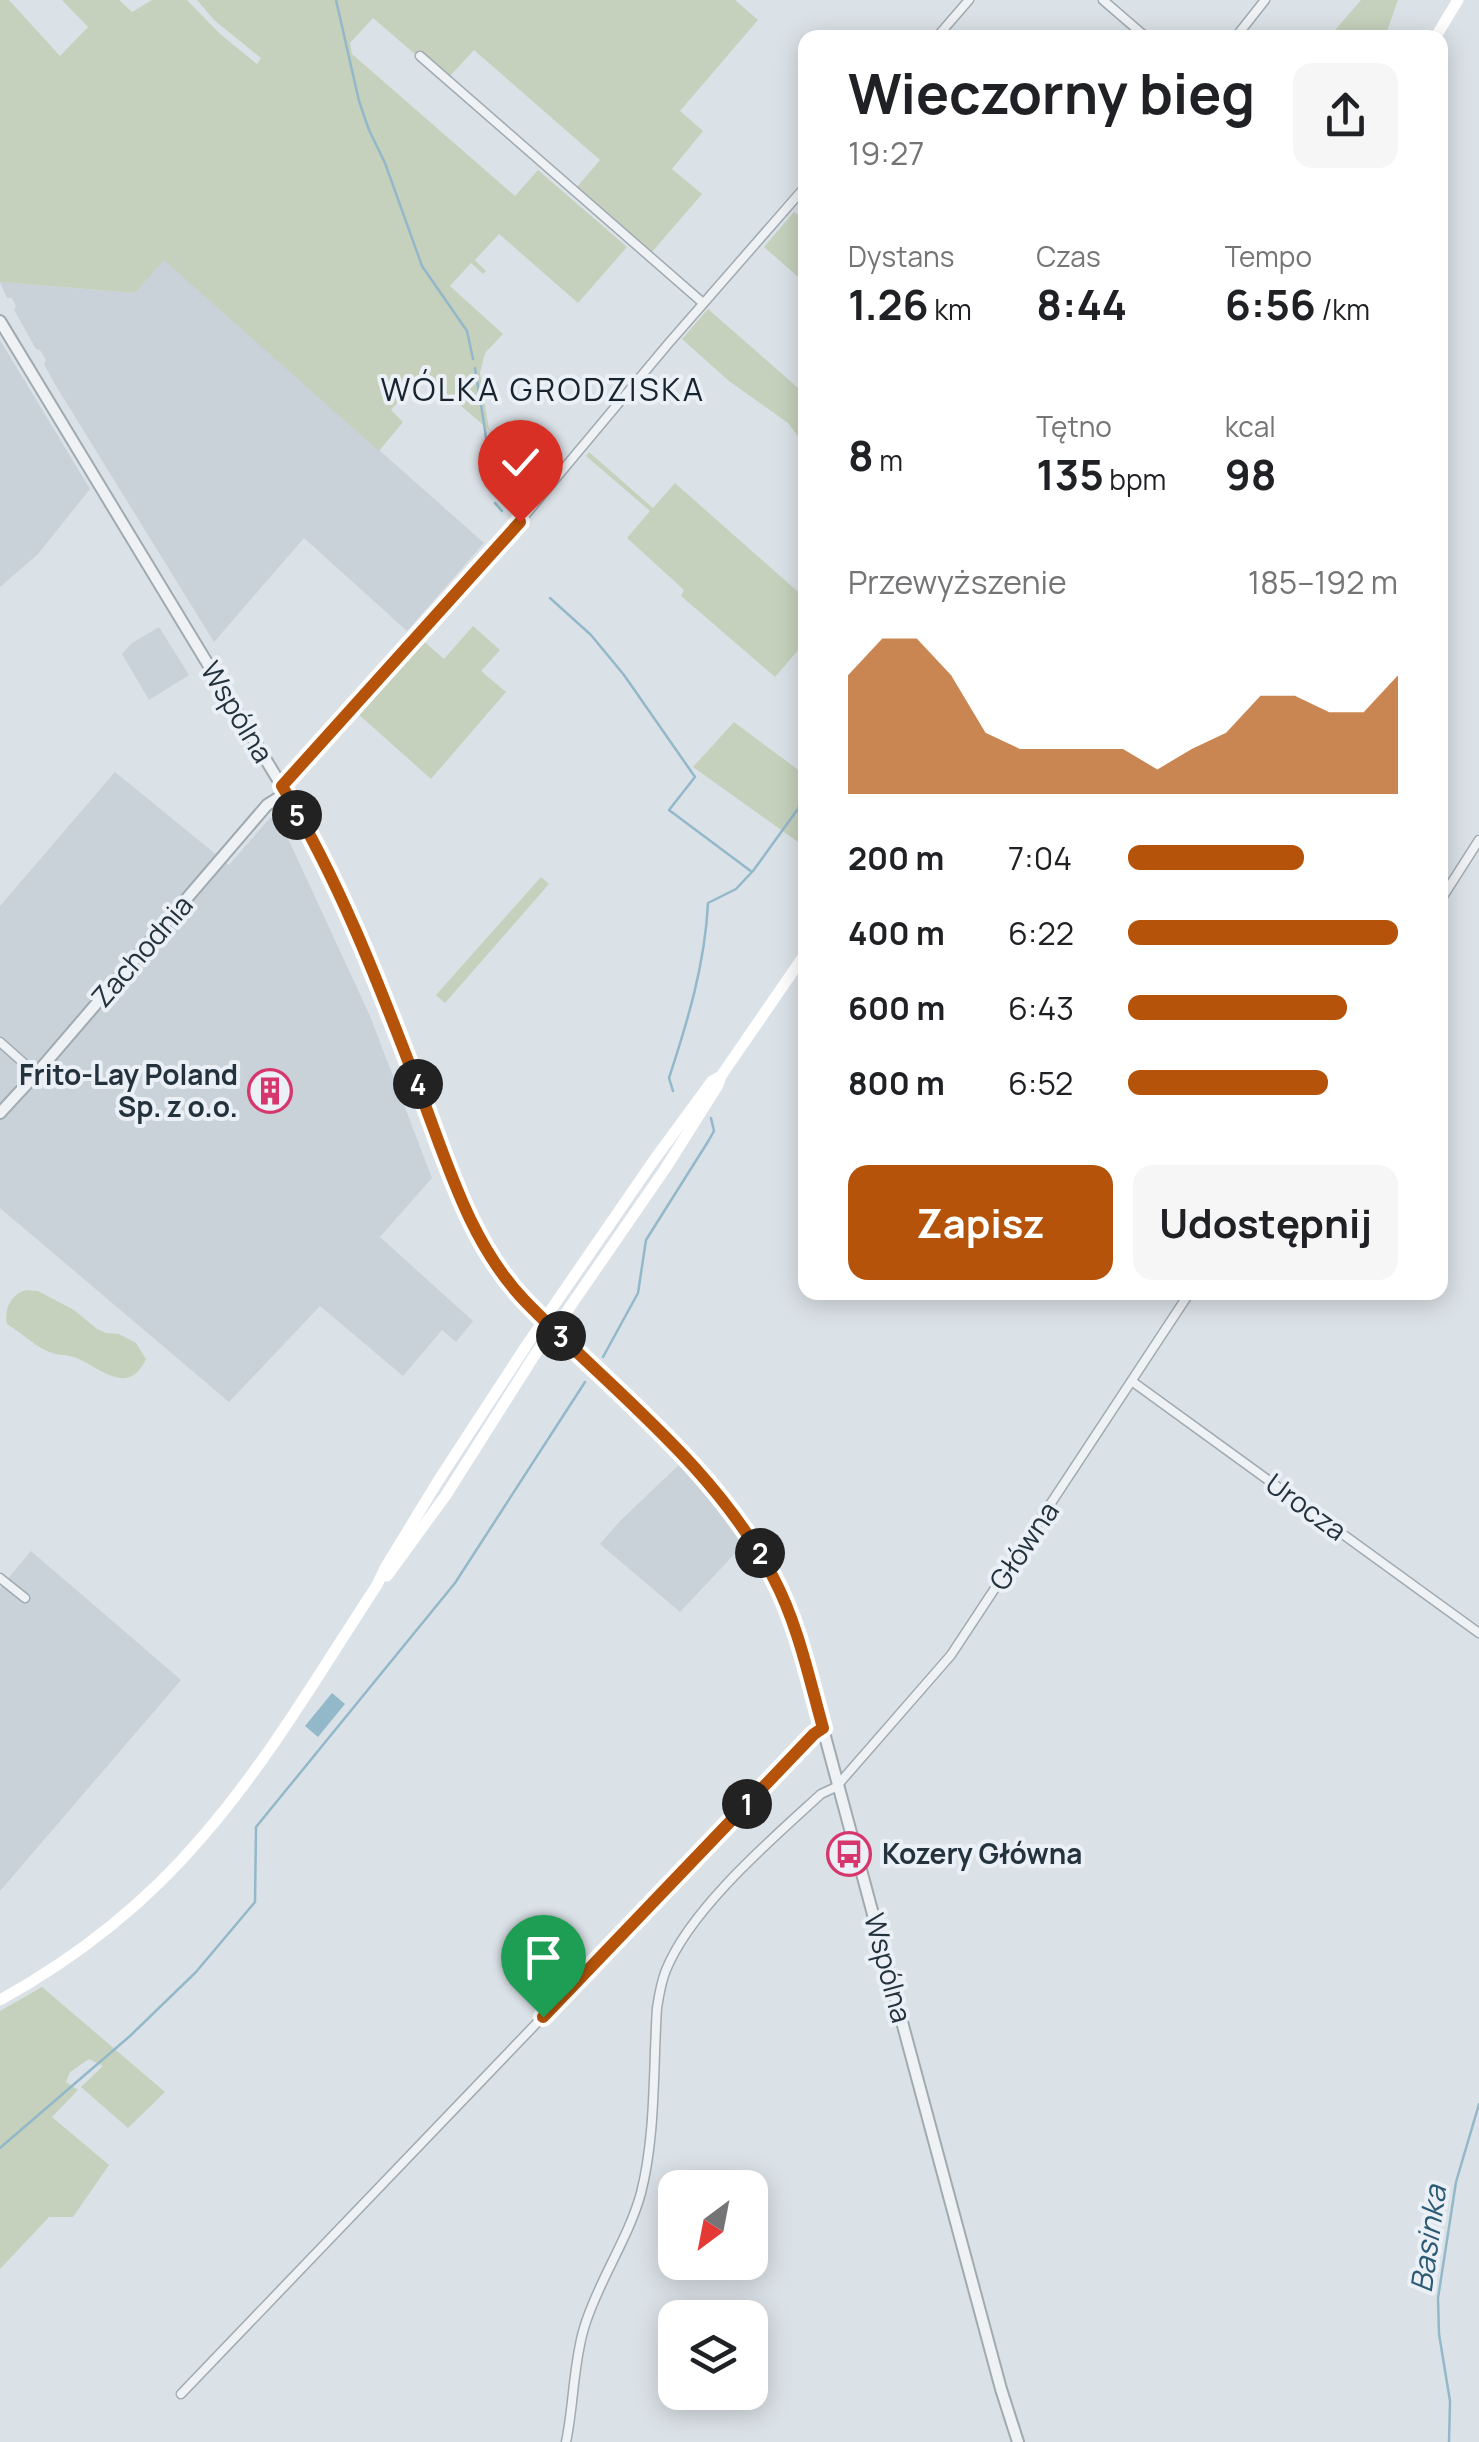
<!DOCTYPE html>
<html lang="pl">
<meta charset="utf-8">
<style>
body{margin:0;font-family:Manrope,sans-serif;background:#f6f6f6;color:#202124;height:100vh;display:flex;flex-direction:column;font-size:38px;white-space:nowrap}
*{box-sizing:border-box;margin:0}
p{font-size:32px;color:#757577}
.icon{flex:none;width:55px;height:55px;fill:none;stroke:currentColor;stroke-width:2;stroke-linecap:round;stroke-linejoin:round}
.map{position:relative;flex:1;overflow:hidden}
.drawer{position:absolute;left:798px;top:30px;width:650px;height:1270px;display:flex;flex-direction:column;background:#fff;border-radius:20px;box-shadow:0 5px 25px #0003}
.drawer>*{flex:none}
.needle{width:65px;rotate:212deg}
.tools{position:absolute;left:658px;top:2170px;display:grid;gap:20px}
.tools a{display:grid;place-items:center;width:110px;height:110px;border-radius:20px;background:#fff;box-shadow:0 5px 25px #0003;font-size:50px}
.pin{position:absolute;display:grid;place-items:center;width:85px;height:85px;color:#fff;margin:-102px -42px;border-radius:50% 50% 50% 0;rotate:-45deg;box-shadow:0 0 10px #0007}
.pin .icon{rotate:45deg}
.km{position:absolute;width:50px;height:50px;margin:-25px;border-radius:50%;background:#222;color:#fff;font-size:28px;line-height:50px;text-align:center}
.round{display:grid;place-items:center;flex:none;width:105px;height:105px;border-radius:20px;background:#f6f6f6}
.summary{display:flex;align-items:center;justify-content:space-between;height:170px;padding:0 50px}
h1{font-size:55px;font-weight:700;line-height:75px}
.figures{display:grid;grid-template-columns:repeat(3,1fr);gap:15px;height:170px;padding:10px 50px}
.figures div{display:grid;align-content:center}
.figures b{font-size:42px;font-weight:700}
.figures small{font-size:28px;font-weight:400}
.figures p{font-size:28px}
.chart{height:280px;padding:20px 50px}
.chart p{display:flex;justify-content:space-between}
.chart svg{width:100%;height:180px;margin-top:10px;fill:#b45309;opacity:.7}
.cta{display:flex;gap:20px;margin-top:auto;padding:20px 50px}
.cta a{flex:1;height:115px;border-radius:20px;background:#b45309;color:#fff;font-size:40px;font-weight:700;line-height:115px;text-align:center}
.cta a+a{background:#f6f6f6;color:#202124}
ul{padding:0 50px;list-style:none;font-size:32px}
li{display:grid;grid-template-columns:160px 120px 1fr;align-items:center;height:75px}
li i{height:25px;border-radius:12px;background:#b45309}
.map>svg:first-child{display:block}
</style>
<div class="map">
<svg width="1479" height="2442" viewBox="0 0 1479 2442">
<rect width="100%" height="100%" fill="#dbe2e7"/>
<g fill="#c9d1d9">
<path d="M164,259L484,543L407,631L304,538L214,642L56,386L44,364L46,360L40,350L36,349L14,310L16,306L12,298H7L0,282L135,293Z"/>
<path d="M0,340L90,489L38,554L0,587Z"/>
<path d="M159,627L189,675L149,700L122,654L132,643Z"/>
<path d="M115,772L229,865L270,818L279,819L370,1016L432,1178L380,1237L473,1321L456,1342L442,1330L403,1376L320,1306L229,1402L0,1208V906Z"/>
<path d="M681,1463L727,1519L742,1546L680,1612L600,1544L620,1521Z"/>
<path d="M31,1551L181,1680L0,1891V1588Z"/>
</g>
<g fill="#c5d1bc">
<path d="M0,0H9L60,56L88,27L62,0H119L132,12L152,0H187L219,33L257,64L261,58L214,20L197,0H735L758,20L680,111L703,131L672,169L702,194L652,252L577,187L600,160L474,50L450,76L420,51L416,55L373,18L350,43L352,54L515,196L538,170L627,247L578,303L499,234L475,260L486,271L483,274L471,263L450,286L503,334L485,353L480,373L489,430L423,373L391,410L403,422L379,451L164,260L135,293L0,282Z"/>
<path d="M1361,0H1398L1385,37H1329Z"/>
<path d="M794,212L805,221V283L764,247Z"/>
<path d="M708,309L805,394V446L788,423L729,381L682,339Z"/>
<path d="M589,452L653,508L675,483L805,598V642L775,677L681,596L684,590L627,538L650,511L586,456Z"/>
<path d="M473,626L500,650L481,671L506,692L431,779L356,712L421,639L444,659Z"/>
<path d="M734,722L805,775V847L693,767Z"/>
<path d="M541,877L549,884L445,1003L436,995Z"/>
<path d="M26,1290L38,1291L74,1310L97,1329L106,1333L119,1334L136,1343L146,1359C129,1396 102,1370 79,1359C69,1354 57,1356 47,1351C34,1345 20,1332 7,1324C4,1309 11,1294 26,1290Z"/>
<path d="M42,1987L165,2092L128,2128L81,2087L103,2066L89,2059L70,2072L66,2082L78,2090L52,2117L109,2165L73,2217H49L0,2269V2011Z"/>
</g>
<path fill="#93b8ca" d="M332,1693L345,1704L318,1737L305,1726Z"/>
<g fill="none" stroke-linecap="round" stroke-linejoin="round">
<g stroke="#93b8ca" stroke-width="2.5">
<path d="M336,0L359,101L369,130L385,163L422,266L467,331L473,359"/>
<path d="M475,368L485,430L491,484"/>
<path d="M495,503L502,511"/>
<path d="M550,598L591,635L624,675L695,777L669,810L752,872L736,889L708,903C705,964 688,1020 669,1078L673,1091"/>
<path d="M753,871L805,799"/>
<path d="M603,1357L638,1293L646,1240L709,1140L714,1131L711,1118"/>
<path d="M0,2148L130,2036L196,1972L255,1902L256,1827L455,1583L585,1382"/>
<path d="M1449,2442L1450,2401L1439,2334L1438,2298L1456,2182L1479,2104"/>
</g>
<g stroke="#a0aab1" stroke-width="11">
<g id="minor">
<path d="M1103,0L1147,38"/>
<path d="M936,38L969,0"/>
<path d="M1235,38L1265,0"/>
<path d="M420,56L703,303"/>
<path d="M282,787L520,521L668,344L805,187"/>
<path d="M1440,901L1479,840"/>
<path d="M0,1042L36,1074"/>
<path d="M1133,1382L1479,1633"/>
<path d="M0,1578L25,1598"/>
<path d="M181,2394L814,1734L823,1728"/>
<path d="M566,2442C574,2404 573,2365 584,2328C598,2281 628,2240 641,2193C656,2134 653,2068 657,2008C659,1995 661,1982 666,1970C691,1908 772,1839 821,1794L836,1787L951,1655L1190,1292"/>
</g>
</g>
<g stroke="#a0aab1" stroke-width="14">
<g id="tertiary">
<path d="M0,321L286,793L338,891L383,993L468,1214L493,1264L524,1300L716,1490C756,1541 781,1590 802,1651L1001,2389L1018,2442"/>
<path d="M0,1113L36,1074L267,805L286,793"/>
</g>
</g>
<use href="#minor" stroke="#eef2f5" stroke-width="8"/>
<use href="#tertiary" stroke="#eef2f5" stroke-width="10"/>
<g stroke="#fff" stroke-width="11">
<path d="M1435,38L1458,0"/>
<path d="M387,1576L446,1495L536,1353L554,1330L665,1169L718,1085L721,1076L805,954"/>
<path d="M0,2000C76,1958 146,1903 202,1837C269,1760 321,1670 377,1585L385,1568L438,1481L526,1346L654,1160L712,1081L721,1076"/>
</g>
</g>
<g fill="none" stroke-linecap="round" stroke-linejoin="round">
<g stroke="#fff" stroke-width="20">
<path id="route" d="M520,522L282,786C339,880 378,982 417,1084C446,1158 468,1241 524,1300C610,1389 714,1465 773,1577C798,1624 809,1678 823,1728L814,1734L543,2017"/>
</g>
<use href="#route" stroke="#b45309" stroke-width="12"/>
</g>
<defs>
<g id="building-ring" transform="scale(2.25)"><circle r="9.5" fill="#eaf0f5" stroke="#d6366b" stroke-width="1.5"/><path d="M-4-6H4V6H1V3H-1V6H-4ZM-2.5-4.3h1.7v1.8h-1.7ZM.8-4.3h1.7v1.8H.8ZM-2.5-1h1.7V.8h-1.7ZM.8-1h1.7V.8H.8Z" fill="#d6366b"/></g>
<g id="bus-ring" transform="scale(2.25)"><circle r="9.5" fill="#eaf0f5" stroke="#d6366b" stroke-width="1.5"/><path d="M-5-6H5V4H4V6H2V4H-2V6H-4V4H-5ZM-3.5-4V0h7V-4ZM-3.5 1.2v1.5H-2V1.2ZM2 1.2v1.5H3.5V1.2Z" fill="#d6366b"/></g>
</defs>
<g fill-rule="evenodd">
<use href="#building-ring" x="270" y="1091"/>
<use href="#bus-ring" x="849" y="1854"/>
</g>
<g text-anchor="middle" stroke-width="8" stroke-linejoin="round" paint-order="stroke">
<g font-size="28" fill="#24323e" stroke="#eaf0f5">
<text transform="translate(237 712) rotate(59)" y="10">Wspólna</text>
<text transform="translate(142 951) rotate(-49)" y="10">Zachodnia</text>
<text transform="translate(1306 1507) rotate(36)" y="10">Urocza</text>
<text transform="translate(1024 1546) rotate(-56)" y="10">Główna</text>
<text transform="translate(888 1968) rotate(75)" y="10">Wspólna</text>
</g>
<g font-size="28" font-weight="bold" fill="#24323e" stroke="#eaf0f5" text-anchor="end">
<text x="238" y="1085">Frito-Lay Poland<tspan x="238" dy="32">Sp. z o.o.</tspan></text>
<text x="882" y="1864" text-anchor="start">Kozery Główna</text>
</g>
<g font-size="30" font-style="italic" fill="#2c5974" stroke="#eaf0f5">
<text transform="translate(1429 2239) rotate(-82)" y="10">Basinka</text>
</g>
<g font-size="32" letter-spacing="2.5" fill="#17232e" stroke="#eaf0f5">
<text x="543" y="401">WÓLKA GRODZISKA</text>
</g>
</g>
</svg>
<div class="tools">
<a><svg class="needle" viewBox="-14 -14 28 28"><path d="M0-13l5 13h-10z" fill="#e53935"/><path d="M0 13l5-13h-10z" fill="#757577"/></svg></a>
<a><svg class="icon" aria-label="layers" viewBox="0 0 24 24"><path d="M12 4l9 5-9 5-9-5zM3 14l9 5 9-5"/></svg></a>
</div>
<div class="pin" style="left:543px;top:2017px;background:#1e9e55"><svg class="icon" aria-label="arrive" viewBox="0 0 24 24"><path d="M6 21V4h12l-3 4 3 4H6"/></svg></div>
<div class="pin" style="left:520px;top:522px;background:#d93025"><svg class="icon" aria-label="check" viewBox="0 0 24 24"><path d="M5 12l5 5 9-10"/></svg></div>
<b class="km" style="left:747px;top:1804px">1</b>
<b class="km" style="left:760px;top:1553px">2</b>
<b class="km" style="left:561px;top:1336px">3</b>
<b class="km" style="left:418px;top:1084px">4</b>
<b class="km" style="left:297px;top:815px">5</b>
<section class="drawer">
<div class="summary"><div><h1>Wieczorny bieg</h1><p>19:27</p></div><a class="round"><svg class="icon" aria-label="share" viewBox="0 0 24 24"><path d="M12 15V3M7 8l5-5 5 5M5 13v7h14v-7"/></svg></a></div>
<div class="figures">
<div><p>Dystans</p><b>1.26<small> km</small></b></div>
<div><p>Czas</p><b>8:44</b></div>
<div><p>Tempo</p><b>6:56<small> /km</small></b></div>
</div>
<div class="figures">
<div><b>8<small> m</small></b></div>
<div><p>Tętno</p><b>135<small> bpm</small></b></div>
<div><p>kcal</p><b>98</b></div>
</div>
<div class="chart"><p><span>Przewyższenie</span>185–192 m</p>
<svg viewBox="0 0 160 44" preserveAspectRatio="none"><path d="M0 44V15L10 6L20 6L30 15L40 29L50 33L60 33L70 33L80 33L90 38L100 33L110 29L120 20L130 20L140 24L150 24L160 15V44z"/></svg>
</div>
<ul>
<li><b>200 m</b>7:04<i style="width:65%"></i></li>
<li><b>400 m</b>6:22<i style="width:100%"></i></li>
<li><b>600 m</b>6:43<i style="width:81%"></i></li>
<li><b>800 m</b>6:52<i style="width:74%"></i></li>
</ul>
<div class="cta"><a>Zapisz</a><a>Udostępnij</a></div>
</section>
</div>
